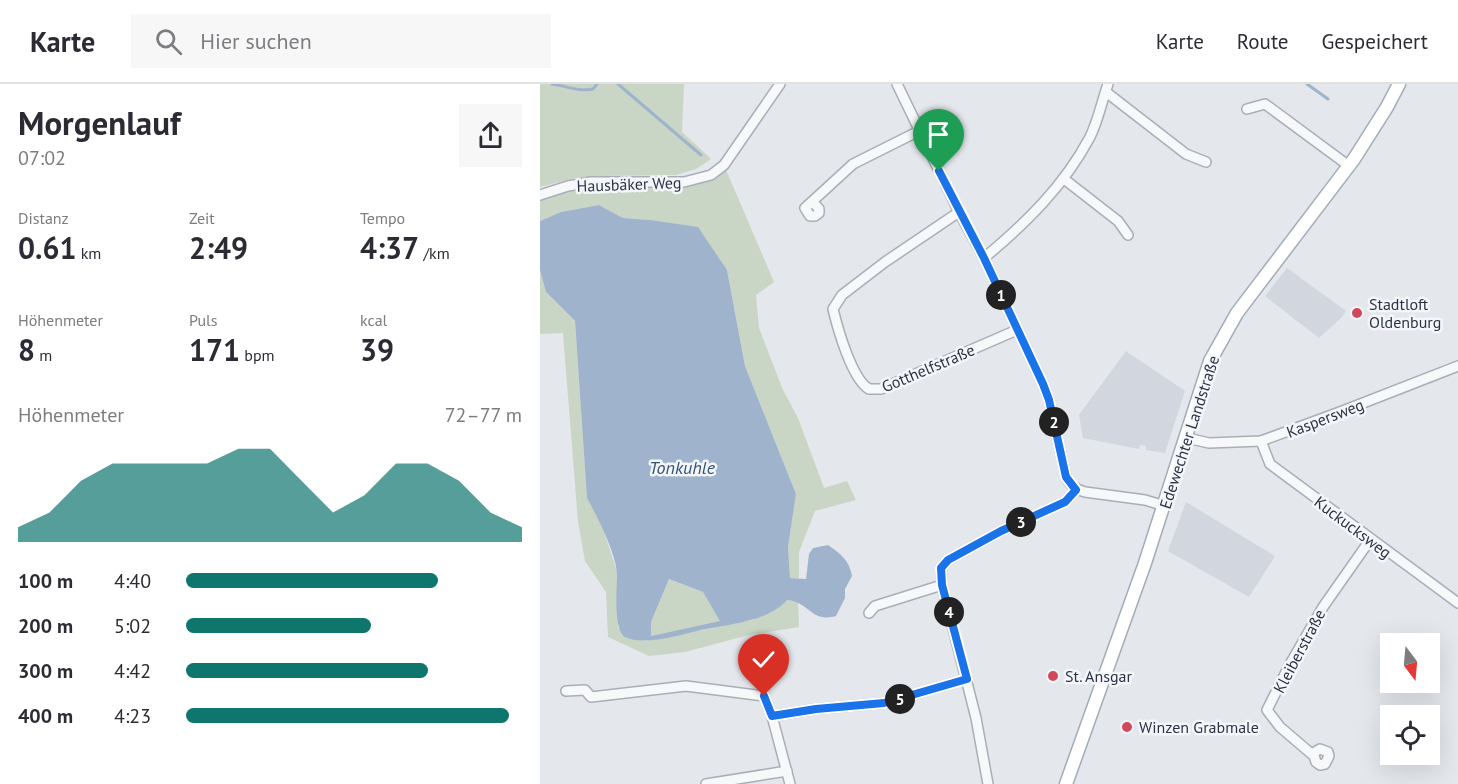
<!DOCTYPE html>
<html lang="de">
<meta charset="utf-8">
<style>
body{margin:0;font-family:"PT Sans",sans-serif;background:#f7f7f7;color:#2b2b33;height:100vh;display:flex;flex-direction:column;font-size:22px;white-space:nowrap}
*{box-sizing:border-box;margin:0}
p{font-size:20px;color:#7c7c81}
.icon{flex:none;width:33px;height:33px;fill:none;stroke:currentColor;stroke-width:2;stroke-linecap:round;stroke-linejoin:round}
.map{position:relative;flex:1;overflow:hidden}
.drawer{display:flex;flex-direction:column;background:#fff;width:540px}
.drawer>*{flex:none}
.needle{width:39px;rotate:164deg}
.fabs{position:absolute;left:840px;top:549px;display:grid;gap:12px}
.fabs a{display:grid;place-items:center;width:60px;height:60px;border-radius:0px;background:#fff;box-shadow:0 6px 24px #0002;font-size:30px}
.pin{position:absolute;display:grid;place-items:center;width:51px;height:51px;color:#fff;margin:-62px -26px;border-radius:50% 50% 50% 0;rotate:-45deg;box-shadow:0 0 6px #0007}
.pin .icon{rotate:45deg}
.km{position:absolute;width:30px;height:30px;margin:-15px;border-radius:50%;background:#222;color:#fff;font-size:16px;line-height:30px;text-align:center}
.round{display:grid;place-items:center;flex:none;width:63px;height:63px;border-radius:0px;background:#f7f7f7}
.summary{display:flex;align-items:center;justify-content:space-between;height:102px;padding:0 18px}
h1{font-size:33px;font-weight:700;line-height:45px}
.metrics{display:grid;grid-template-columns:repeat(3,1fr);gap:9px;height:102px;padding:6px 18px}
.metrics div{display:grid;align-content:center}
.metrics b{font-size:30px;font-weight:700}
.metrics small{font-size:16px;font-weight:400}
.metrics p{font-size:16px}
.chart{height:168px;padding:12px 18px}
.chart p{display:flex;justify-content:space-between}
.chart svg{width:100%;height:108px;margin-top:6px;fill:#0f766e;opacity:.7}
ul{padding:0 18px;list-style:none;font-size:20px}
li{display:grid;grid-template-columns:96px 72px 1fr;align-items:center;height:45px}
li i{height:15px;border-radius:8px;background:#0f766e}
header{display:flex;align-items:center;gap:36px;box-sizing:border-box;height:84px;padding:0 30px;background:#fff;border-bottom:2px solid #e1e1e2}
header strong{font-size:28px}
nav{display:flex;gap:33px;margin-inline-start:auto;font-size:21px}
.search{width:420px;height:54px;background:#f7f7f7;display:flex;align-items:center;gap:15px;box-sizing:border-box;padding:0 21px;border-radius:0px;color:#7c7c81;font-size:22px}
main{display:flex;flex:1;min-height:0}
.map>svg:first-child{display:block}
</style>
<header>
<strong>Karte</strong>
<div class="search"><svg class="icon" aria-label="search" viewBox="0 0 24 24"><circle cx="10" cy="10" r="6"/><path d="M15 15l6 6"/></svg>Hier suchen</div>
<nav><a>Karte</a><a>Route</a><a>Gespeichert</a></nav>
</header>
<main>
<section class="drawer">
<div class="summary"><div><h1>Morgenlauf</h1><p>07:02</p></div><a class="round"><svg class="icon" aria-label="share" viewBox="0 0 24 24"><path d="M12 15V3M7 8l5-5 5 5M5 13v7h14v-7"/></svg></a></div>
<div class="metrics">
<div><p>Distanz</p><b>0.61<small> km</small></b></div>
<div><p>Zeit</p><b>2:49</b></div>
<div><p>Tempo</p><b>4:37<small> /km</small></b></div>
</div>
<div class="metrics">
<div><p>Höhenmeter</p><b>8<small> m</small></b></div>
<div><p>Puls</p><b>171<small> bpm</small></b></div>
<div><p>kcal</p><b>39</b></div>
</div>
<div class="chart"><p><span>Höhenmeter</span>72–77 m</p>
<svg viewBox="0 0 160 44" preserveAspectRatio="none"><path d="M0 44V38L10 32L20 19L30 12L40 12L50 12L60 12L70 6L80 6L90 19L100 32L110 25L120 12L130 12L140 19L150 32L160 38V44z"/></svg>
</div>
<ul>
<li><b>100 m</b>4:40<i style="width:75%"></i></li>
<li><b>200 m</b>5:02<i style="width:55%"></i></li>
<li><b>300 m</b>4:42<i style="width:72%"></i></li>
<li><b>400 m</b>4:23<i style="width:96%"></i></li>
</ul>
</section>
<div class="map">
<svg width="918" height="700" viewBox="0 0 918 700">
<rect width="100%" height="100%" fill="#e4e7ec"/>
<g fill="#d2d6de">
<path d="M747,184L806,227L801,234L779,254L725,212Z"/>
<path d="M586,267L645,307L625,369L606,366V362L600,361L599,365L543,354L539,331Z"/>
<path d="M646,418L735,472L709,513L628,467Z"/>
</g>
<g fill="#c9d6c5">
<path d="M0,0H144L142,48L171,75L156,85L136,91L60,92L35,94L0,103Z"/>
<path d="M184,81L234,198L216,211L219,244L243,306L258,334L284,404L307,397L316,416L275,427L259,468V494H250L248,463L256,410L205,282L187,186L110,136L83,134L59,121L21,128L0,137V111L28,102L144,98Z"/>
<path d="M0,186L6,208L35,237L47,414L61,439L77,487L78,544L105,557L213,536L247,516L258,518L259,543L209,551L145,568L109,572L68,553L66,508L45,477L38,438L23,249L0,250Z"/>
<path d="M129,495L163,508L181,537L111,552V538Z"/>
</g>
<path fill="#9fb4cc" fill-rule="evenodd" d="M59,121L83,134L110,136L158,143L187,186L205,282L256,410L248,463L250,494L266,495L269,470L273,464L288,461C301,470 309,476 312,492L305,505V514L296,532C270,539 272,519 247,516C228,537 193,540 166,545C146,549 104,563 85,553C73,546 77,505 77,491C77,471 57,432 47,414L35,237L6,208L0,186V137L21,128ZM129,495L163,508L180,537L111,552V538Z"/>
<g fill="none" stroke-linecap="round" stroke-linejoin="round">
<g stroke="#9fb4cc" stroke-width="3">
<path d="M12,0C27,2 38,8 53,5L57,0"/>
<path d="M78,0L161,71"/>
<path d="M767,0L788,15"/>
</g>
<g stroke="#a9aeb7" stroke-width="12">
<g id="minor">
<path d="M357,0L419,128L444,174L503,300L509,316L526,393C531,402 535,405 545,408L605,416L625,422"/>
<path d="M566,8L646,70L666,78"/>
<path d="M707,25L725,20L809,82"/>
<path d="M524,95L578,137L588,151"/>
<path d="M0,111L28,102L51,98H144L171,91L184,81L240,0"/>
<path d="M273,118L279,125V129L275,132H270L265,124L313,80L379,47"/>
<path d="M419,128L345,178L302,211L293,225C298,246 312,295 329,305H341L477,246"/>
<path d="M444,174C486,139 524,102 550,53C558,37 562,17 568,0"/>
<path d="M647,354L669,359L721,357L800,328L918,282"/>
<path d="M721,357L730,380L918,519"/>
<path d="M329,529L335,522L402,501"/>
<path d="M26,607L45,606L51,613L146,602L224,612L232,632L250,700"/>
<path d="M232,632L276,625L344,619L427,595"/>
<path d="M774,672L775,668L780,665L788,668L789,672L785,680L780,681L776,678L774,672L740,643L727,626L749,582L783,523L830,456"/>
<path d="M166,700L247,687"/>
<path d="M448,700L436,634L402,501L401,484L408,476L461,447L525,418L536,406"/>
</g>
</g>
<g stroke="#a3abb8" stroke-width="15">
<path id="major" d="M526,700L605,479L670,277L697,229L814,75L847,23L859,0"/>
</g>
<use href="#minor" stroke="#f7f8fa" stroke-width="9"/>
<use href="#major" stroke="#fff" stroke-width="12"/>
</g>
<g fill="none" stroke-linecap="round" stroke-linejoin="round">
<g stroke="#fff" stroke-width="12">
<path id="route" d="M224,612L232,632L276,625L344,619L427,595L402,501L401,484L408,476L461,447L525,418L536,406L526,393L509,316L503,300L444,174L399,87"/>
</g>
<use href="#route" stroke="#1a73e8" stroke-width="8"/>
</g>
<g fill="#d1495b" stroke="#f4f6f9" stroke-width="2">
<circle cx="817" cy="229" r="6"/>
<circle cx="513" cy="592" r="6"/>
<circle cx="587" cy="643" r="6"/>
</g>
<g text-anchor="middle" stroke-width="5" stroke-linejoin="round" paint-order="stroke">
<g font-size="16" fill="#2b3445" stroke="#f4f6f9">
<text transform="translate(89 100) rotate(-2)" y="6">Hausbäker Weg</text>
<text transform="translate(388 284) rotate(-23)" y="6">Gotthelfstraße</text>
<text transform="translate(785 334) rotate(-21)" y="6">Kaspersweg</text>
<text transform="translate(649 348) rotate(-72)" y="6">Edewechter Landstraße</text>
<text transform="translate(813 443) rotate(37)" y="6">Kuckucksweg</text>
<text transform="translate(759 567) rotate(-62)" y="6">Kleiberstraße</text>
</g>
<g font-size="16" fill="#2b3445" stroke="#f4f6f9" text-anchor="start">
<text x="829" y="226">Stadtloft<tspan x="829" dy="18">Oldenburg</tspan></text>
<text x="525" y="598">St. Ansgar</text>
<text x="599" y="649">Winzen Grabmale</text>
</g>
<g font-size="18" font-style="italic" fill="#34527a" stroke="#f4f6f9">
<text x="142" y="390">Tonkuhle</text>
</g>
</g>
</svg>
<div class="fabs">
<a><svg class="needle" viewBox="-14 -14 28 28"><path d="M0-13l5 13h-10z" fill="#e53935"/><path d="M0 13l5-13h-10z" fill="#7c7c81"/></svg></a>
<a><svg class="icon" aria-label="locate" viewBox="0 0 24 24"><circle cx="12" cy="12" r="6"/><path d="M12 2v4M12 18v4M2 12h4M18 12h4"/></svg></a>
</div>
<div class="pin" style="left:399px;top:87px;background:#1e9e55"><svg class="icon" aria-label="arrive" viewBox="0 0 24 24"><path d="M6 21V4h12l-3 4 3 4H6"/></svg></div>
<div class="pin" style="left:224px;top:612px;background:#d93025"><svg class="icon" aria-label="check" viewBox="0 0 24 24"><path d="M5 12l5 5 9-10"/></svg></div>
<b class="km" style="left:461px;top:211px">1</b>
<b class="km" style="left:514px;top:338px">2</b>
<b class="km" style="left:481px;top:438px">3</b>
<b class="km" style="left:409px;top:528px">4</b>
<b class="km" style="left:360px;top:615px">5</b>
</div>
</main>
